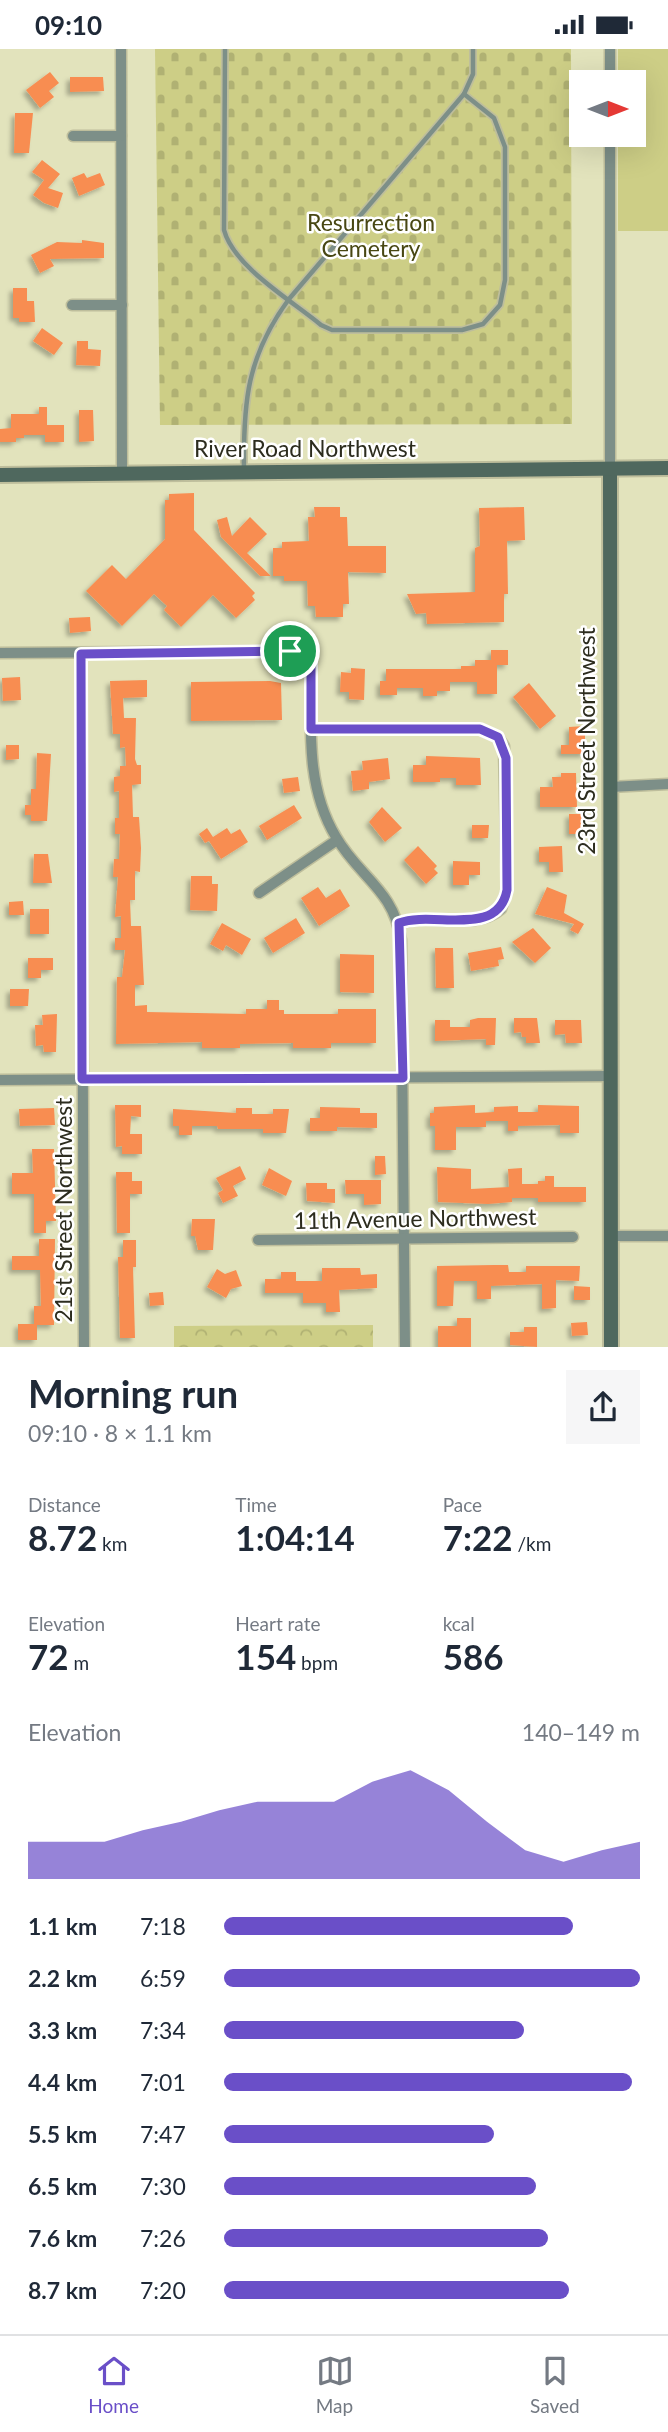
<!DOCTYPE html>
<meta charset="utf-8">
<style>
body{margin:0;font-family:Lato,sans-serif;background:#f6f6f7;color:#1f2937;height:100vh;display:flex;flex-direction:column;font-size:26px;white-space:nowrap}
*{box-sizing:border-box;margin:0}
p{font-size:23px;color:#747a83}
.icon{flex:none;width:38px;height:38px;fill:none;stroke:currentColor;stroke-width:2;stroke-linecap:round;stroke-linejoin:round}
.map{position:relative;height:1298px;overflow:hidden}
.drawer{display:flex;flex-direction:column;background:#fff;flex:1}
.drawer>*{flex:none}
.needle{width:46px;rotate:90deg}
.tools{position:absolute;left:569px;top:21px;display:grid;gap:14px}
.tools a{display:grid;place-items:center;width:77px;height:77px;border-radius:0px;background:#fff;box-shadow:0 7px 28px #0002;font-size:35px}
.pin{position:absolute;display:grid;place-items:center;width:60px;height:60px;color:#fff;margin:-30px;border:4px solid #fff;border-radius:50%;box-shadow:0 2px 7px #0007}
.round{display:grid;place-items:center;flex:none;width:74px;height:74px;border-radius:0px;background:#f6f6f7}
.overview{display:flex;align-items:center;justify-content:space-between;height:119px;padding:0 28px}
h1{font-size:38px;font-weight:700;line-height:52px}
.stats{display:grid;grid-template-columns:repeat(3,1fr);gap:10px;height:119px;padding:7px 28px}
.stats div{display:grid;align-content:center}
.stats b{font-size:35px;font-weight:700}
.stats small{font-size:19px;font-weight:400}
.stats p{font-size:19px}
.chart{height:196px;padding:14px 28px}
.chart p{display:flex;justify-content:space-between}
.chart svg{width:100%;height:126px;margin-top:7px;fill:#6a4fc8;opacity:.7}
ul{padding:0 28px;list-style:none;font-size:23px}
li{display:grid;grid-template-columns:112px 84px 1fr;align-items:center;height:52px}
li i{height:18px;border-radius:9px;background:#6a4fc8}
.status{display:flex;justify-content:space-between;align-items:center;height:49px;padding:0 35px;background:#fff;direction:ltr}
.status svg{height:19px;fill:currentColor}
.dock{display:flex;justify-content:space-around;align-items:center;height:98px;border-top:2px solid #e0e1e3;background:#fff;font-size:19px;color:#747a83}
.dock a{display:grid;justify-items:center;gap:4px}
.dock .on{color:#6a4fc8}
.map>svg:first-child{display:block}
</style>
<div class="status"><b>09:10</b><svg viewBox="0 0 49 12"><path d="M0 12V9h3v3zM5 12V6h3v6zM10 12V3h3v9zM15 12V0h3v12zM26 1h20v11H26zM47 4h2v5h-2z"/></svg></div>
<div class="map">
<svg width="668" height="1298" viewBox="0 0 668 1298">
<defs>
<pattern id="cemetery-stones" width="16" height="16" patternUnits="userSpaceOnUse" patternTransform="scale(1.75)"><rect width="16" height="16" fill="#cdce86"/><path d="M2 7V4a2 2 0 0 1 4 0v3zM10 15v-3a2 2 0 0 1 4 0v3z" fill="#b0b173"/></pattern>
<pattern id="park-crowns" width="20" height="18" patternUnits="userSpaceOnUse" patternTransform="scale(1.75)"><rect width="20" height="18" fill="#cdce86"/><path d="M2 6a3 3 0 1 1 6 0M12 15a3 3 0 1 1 6 0" fill="none" stroke="#b0b173"/></pattern>
<filter id="shadow"><feDropShadow dx="-3.5" dy="3.5" stdDeviation="2" flood-color="#0004"/></filter>
</defs>
<rect width="100%" height="100%" fill="#e2e3bc"/>
<path fill="#cdce86" d="M618,0H668V182H618V86H634V33H618Z"/>
<path fill="url(#cemetery-stones)" d="M155,0H571L572,375L160,376Z"/>
<path fill="url(#park-crowns)" d="M373,1276V1298H131H174V1277Z"/>
<g fill="#f88d51" filter="url(#shadow)">
<path d="M50,23L59,34L49,42L54,48L40,59L26,41Z"/>
<path d="M70,28H103L104,42L70,43Z"/>
<path d="M15,64H33L29,104H14Z"/>
<path d="M42,111L60,125L48,139L63,144L58,159L44,154L33,146L44,131L32,123Z"/>
<path d="M84,124L87,129L100,124L105,136L79,147L72,129Z"/>
<path d="M82,191L104,194V209L50,210L54,217L40,224L31,206L57,193L82,194Z"/>
<path d="M13,239H27V252H34L35,273H19V269H13Z"/>
<path d="M42,279L63,294L54,306L33,292Z"/>
<path d="M77,292H88V300L101,301L100,317L76,316Z"/>
<path d="M39,358H47V376H64V393H45V386H24V389H16V393H0V380L11,379V365H39Z"/>
<path d="M79,361H93L94,392L79,393Z"/>
<path d="M194,444V481L255,544L252,547L255,551L236,569L213,546L181,578L164,561L167,557L154,545L122,577L86,542L112,516L126,530L165,490V451H169V445Z"/>
<path d="M314,458H340V468H347L348,497H386V524L348,523L349,555H343V568H316L315,557H308L307,532H284V527H273V499H282V493L309,492L308,468H315Z"/>
<path d="M524,458L525,491L507,492L508,545H504V573L427,575L426,564L416,565L407,545L475,543V499L480,497L479,459Z"/>
<path d="M227,468L232,487L250,468L267,485L247,504L271,527H260L221,488L217,471Z"/>
<path d="M90,568L91,582L70,584L69,569Z"/>
<path d="M491,601H508V616H497V645H477V633H450V642H437V647H423V639H397V646H380V632H386V620H461V617H475V611H491Z"/>
<path d="M351,619L365,620L364,651L349,650V643H340L341,623L351,624Z"/>
<path d="M20,628L21,651L3,652L2,629Z"/>
<path d="M147,631V648L123,649L124,669H136L135,710L137,716H141V735L132,736L133,768H139L141,799L140,823L135,822V851H130L131,877H141L144,936H135V957L147,956V963L246,965V960H267V951H279V961H284V965H338V960H376V994H331V999H293V994L240,995V999H202V993L116,995L117,928H122L125,901H115V889H121V867L115,868L118,828H113L114,810H119L120,785H115V769H119V742L114,743V728L120,727V717H126L125,698L120,699V685H113L110,632Z"/>
<path d="M270,632L281,634L282,671L191,672V633Z"/>
<path d="M529,634L556,667L540,680L513,648Z"/>
<path d="M585,677V705H561V696H569V678Z"/>
<path d="M6,696H19V710L6,711Z"/>
<path d="M37,704L51,705L47,772H31V766H25V756H31V740H36Z"/>
<path d="M426,707L480,709L481,736H456V729H440V733H413V716H426Z"/>
<path d="M388,709L390,730L369,733V740L353,742L351,722L363,721L362,712Z"/>
<path d="M561,724H576L577,758H540V738H553L552,728H561Z"/>
<path d="M298,728L300,742L284,744L282,730Z"/>
<path d="M294,756L302,769L267,791L259,777Z"/>
<path d="M382,758L402,779L385,793L369,773Z"/>
<rect x="569" y="765" width="15" height="20"/>
<path d="M472,776H489L488,789H472Z"/>
<path d="M207,779L213,788L227,779L231,785L240,780L248,793L221,810L209,792L205,794L199,785Z"/>
<path d="M418,797L437,817L434,820L438,824L426,835L404,811Z"/>
<path d="M562,797L563,823H549V813H539V798Z"/>
<path d="M34,805H48L52,834H33Z"/>
<path d="M453,812L480,813V826H469V836H453Z"/>
<path d="M191,827H212V835H218L217,862L190,861Z"/>
<path d="M318,838L326,849L340,840L350,857L319,877L301,849Z"/>
<path d="M547,838L567,846L564,864L584,875L578,885L570,881L574,875L535,865Z"/>
<path d="M23,852L24,866H9V853Z"/>
<rect x="30" y="860" width="19" height="25"/>
<path d="M296,869L305,884L273,904L264,889Z"/>
<path d="M222,874L251,890L242,906L226,896L223,902L210,895Z"/>
<path d="M533,879L551,899L535,914L512,893Z"/>
<path d="M501,898L504,910L498,911L499,917L471,922L468,904Z"/>
<path d="M435,899H453L454,939H436Z"/>
<path d="M340,905L374,906V944L340,943Z"/>
<path d="M28,909H53V921H41V929H28Z"/>
<path d="M10,940H29L28,957H10Z"/>
<path d="M57,965L56,1003H44L43,996L36,997L35,976H43L42,966Z"/>
<path d="M478,969H496L495,996H486V990L435,992V971H450V978H470V971Z"/>
<path d="M514,969H537L540,994H526V988H522L521,983L514,984Z"/>
<path d="M555,971H581L582,994H566L565,985L555,986Z"/>
<path d="M115,1056H141V1068L131,1067L130,1085H142V1105H122V1097L116,1098Z"/>
<path d="M475,1056V1064L494,1063V1058L518,1057V1063H538V1056L579,1057V1084H560V1076L518,1077V1082H508V1072H486V1078H456V1101H435V1077H430V1064H434V1058Z"/>
<path d="M320,1058L360,1059V1064H377V1079L337,1078V1082H310V1069H320Z"/>
<path d="M54,1059L55,1076L20,1077L19,1060Z"/>
<path d="M236,1059H252V1065H273V1060H289L286,1084H263V1080H218L217,1077H192V1086H179V1077H173V1060L236,1064Z"/>
<path d="M32,1100H54L56,1172H46V1184H34V1145H12V1124H33Z"/>
<path d="M375,1107H385L386,1125L375,1126Z"/>
<path d="M240,1117L246,1130L233,1137L238,1147L223,1154L218,1144L223,1141L216,1129Z"/>
<path d="M437,1118L471,1120V1140L509,1138L508,1120L522,1119V1135H538V1132H545V1127H554V1138H586V1153H538V1149H512V1153L488,1155L438,1153Z"/>
<path d="M269,1119L292,1132L286,1147L262,1136Z"/>
<path d="M116,1123H132V1132H142V1145H130V1184H117Z"/>
<path d="M345,1131H381V1155L364,1156V1145H346Z"/>
<path d="M306,1134H327V1140H335V1154L307,1152Z"/>
<path d="M192,1170H215L213,1201H198L195,1187H191Z"/>
<path d="M39,1190H55L54,1276H37V1291H18V1275H34V1257H41L40,1221H12V1207H39Z"/>
<path d="M123,1191H136V1218H133L135,1289H120L118,1208H123Z"/>
<path d="M494,1216H508L509,1223H526V1217H580L579,1232L556,1231V1259L542,1260V1235L491,1237V1250H477V1232H454L453,1257H437V1217Z"/>
<path d="M322,1219H360L361,1226L377,1225V1239L339,1241L340,1263H326V1254H303V1244H265V1230H281V1223H296V1232H322Z"/>
<path d="M217,1220L225,1225L236,1221L242,1237L231,1240L226,1249L207,1238Z"/>
<path d="M574,1237L590,1238V1251H574Z"/>
<path d="M163,1243L164,1256L150,1257L149,1244Z"/>
<path d="M457,1269H471V1298H438V1277H457Z"/>
<path d="M587,1273L588,1286L572,1287L571,1274Z"/>
<path d="M524,1278H537V1298L510,1296V1283H524Z"/>
</g>
<g fill="none" stroke-linecap="round" stroke-linejoin="round">
<g stroke="#bebe9c" stroke-width="8">
<g id="lane">
<path d="M225,0L224,181C234,218 291,251 321,276L332,281H462L483,275L500,256L505,231V98L494,69L464,45"/>
<path d="M244,422C243,353 247,307 289,250L464,45L473,25V0"/>
</g>
</g>
<g stroke="#bebe9c" stroke-width="13">
<g id="street">
<path d="M121,0L122,424"/>
<path d="M610,33V0"/>
<path d="M73,87H121"/>
<path d="M72,256H122"/>
<path d="M610,420V86"/>
<path d="M0,604L290,602C301,603 310,605 311,618C311,676 305,737 336,788C359,828 394,841 401,891L405,1298"/>
<path d="M81,605L84,1298"/>
<path d="M311,680H480L498,688L504,697L507,841L501,860C475,883 430,862 399,875"/>
<path d="M610,738L668,735"/>
<path d="M259,844L337,791"/>
<path d="M0,1031L609,1027"/>
<path d="M611,1187H668"/>
<path d="M258,1191L573,1188"/>
</g>
</g>
<g stroke="#bebe9c" stroke-width="18">
<g id="secondary">
<path d="M610,420L611,1298"/>
<path d="M0,426L668,419"/>
</g>
</g>
<use href="#lane" stroke="#7d8f88" stroke-width="4.5"/>
<use href="#street" stroke="#7d8f88" stroke-width="10"/>
<use href="#secondary" stroke="#4f685e" stroke-width="14"/>
</g>
<g fill="none" stroke-linecap="round" stroke-linejoin="round">
<g stroke="#fff" stroke-width="14">
<path id="route" d="M290,602L305,605L311,613V680H480L498,688L506,709L507,841C498,890 433,861 399,874L403,1029L82,1030L81,605Z"/>
</g>
<use href="#route" stroke="#6a4fc8" stroke-width="9"/>
</g>
<g text-anchor="middle" stroke-width="5" stroke-linejoin="round" paint-order="stroke">
<g font-size="23" fill="#484713" stroke="#fff">
<text x="371" y="182">Resurrection<tspan x="371" dy="26">Cemetery</tspan></text>
</g>
<g font-size="23" fill="#2c2c1e" stroke="#fff">
<text x="305" y="408">River Road Northwest</text>
<text transform="translate(587 692) rotate(-90)" y="8">23rd Street Northwest</text>
<text transform="translate(64 1161) rotate(-90)" y="8">21st Street Northwest</text>
<text transform="translate(415 1170) rotate(-1)" y="8">11th Avenue Northwest</text>
</g>
</g>
</svg>
<div class="tools">
<a><svg class="needle" viewBox="-14 -14 28 28"><path d="M0-13l5 13h-10z" fill="#e53935"/><path d="M0 13l5-13h-10z" fill="#747a83"/></svg></a>
</div>
<div class="pin" style="left:290px;top:602px;background:#1e9e55"><svg class="icon" aria-label="arrive" viewBox="0 0 24 24"><path d="M6 21V4h12l-3 4 3 4H6"/></svg></div>
</div>
<section class="drawer">
<div class="overview"><div><h1>Morning run</h1><p>09:10 · 8 × 1.1 km</p></div><a class="round"><svg class="icon" aria-label="share" viewBox="0 0 24 24"><path d="M12 15V3M7 8l5-5 5 5M5 13v7h14v-7"/></svg></a></div>
<div class="stats">
<div><p>Distance</p><b>8.72<small> km</small></b></div>
<div><p>Time</p><b>1:04:14</b></div>
<div><p>Pace</p><b>7:22<small> /km</small></b></div>
</div>
<div class="stats">
<div><p>Elevation</p><b>72<small> m</small></b></div>
<div><p>Heart rate</p><b>154<small> bpm</small></b></div>
<div><p>kcal</p><b>586</b></div>
</div>
<div class="chart"><p><span>Elevation</span>140–149 m</p>
<svg viewBox="0 0 160 44" preserveAspectRatio="none"><path d="M0 44V31L10 31L20 31L30 27L40 24L50 20L60 17L70 17L80 17L90 10L100 6L110 13L120 24L130 34L140 38L150 34L160 31V44z"/></svg>
</div>
<ul>
<li><b>1.1 km</b>7:18<i style="width:84%"></i></li>
<li><b>2.2 km</b>6:59<i style="width:100%"></i></li>
<li><b>3.3 km</b>7:34<i style="width:72%"></i></li>
<li><b>4.4 km</b>7:01<i style="width:98%"></i></li>
<li><b>5.5 km</b>7:47<i style="width:65%"></i></li>
<li><b>6.5 km</b>7:30<i style="width:75%"></i></li>
<li><b>7.6 km</b>7:26<i style="width:78%"></i></li>
<li><b>8.7 km</b>7:20<i style="width:83%"></i></li>
</ul>
</section>
<nav class="dock">
<a class="on"><svg class="icon" aria-label="home" viewBox="0 0 24 24"><path d="M3 11l9-7 9 7M6 9v11h12V9"/></svg>Home</a>
<a><svg class="icon" aria-label="map" viewBox="0 0 24 24"><path d="M3 6l6-2 6 2 6-2v14l-6 2-6-2-6 2zM9 4v14M15 6v14"/></svg>Map</a>
<a><svg class="icon" aria-label="saved" viewBox="0 0 24 24"><path d="M7 4h10v16l-5-4-5 4z"/></svg>Saved</a>
</nav>
